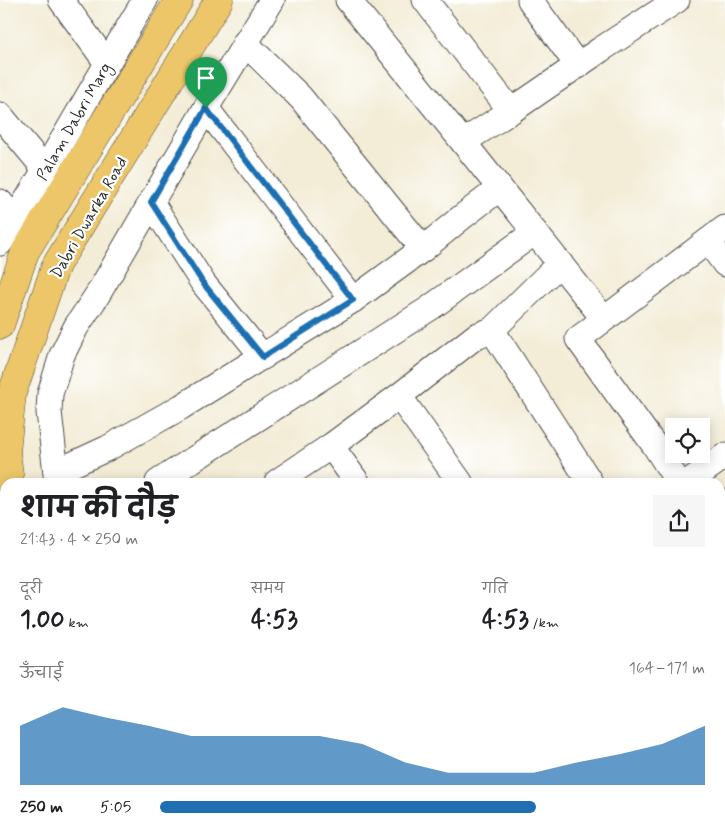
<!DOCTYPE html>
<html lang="hi">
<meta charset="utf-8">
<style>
body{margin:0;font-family:Mynerve,"Playpen Sans Deva",sans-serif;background:#f6f6f6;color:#202124;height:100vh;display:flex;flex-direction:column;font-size:19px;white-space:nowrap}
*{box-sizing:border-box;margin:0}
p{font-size:16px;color:#757577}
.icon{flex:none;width:28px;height:28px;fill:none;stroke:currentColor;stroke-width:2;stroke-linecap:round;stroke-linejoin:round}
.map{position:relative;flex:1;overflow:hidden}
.panel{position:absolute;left:0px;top:478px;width:725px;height:359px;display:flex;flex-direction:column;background:#fff;border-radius:15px 15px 0 0;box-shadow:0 2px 12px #0003}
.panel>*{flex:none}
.fabs{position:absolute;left:665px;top:418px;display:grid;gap:10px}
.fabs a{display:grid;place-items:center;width:45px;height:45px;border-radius:0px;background:#fff;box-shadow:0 2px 12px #0003;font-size:25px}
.pin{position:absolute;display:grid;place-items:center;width:42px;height:42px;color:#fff;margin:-51px -21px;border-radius:50% 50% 50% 0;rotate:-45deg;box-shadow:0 0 5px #0007}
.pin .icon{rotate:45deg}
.round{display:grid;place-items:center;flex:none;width:52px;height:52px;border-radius:0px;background:#f6f6f6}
.summary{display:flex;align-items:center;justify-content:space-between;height:85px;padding:0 20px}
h1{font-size:28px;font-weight:700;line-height:38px}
.metrics{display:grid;grid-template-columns:repeat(3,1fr);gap:8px;height:85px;padding:5px 20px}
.metrics div{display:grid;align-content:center}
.metrics b{font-size:25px;font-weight:700}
.metrics small{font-size:14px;font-weight:400}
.metrics p{font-size:14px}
.chart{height:140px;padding:10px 20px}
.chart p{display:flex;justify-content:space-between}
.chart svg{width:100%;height:90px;margin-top:5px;fill:#1f6fb2;opacity:.7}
ul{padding:0 20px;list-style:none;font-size:16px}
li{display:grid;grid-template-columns:80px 60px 1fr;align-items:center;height:38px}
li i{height:12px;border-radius:6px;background:#1f6fb2}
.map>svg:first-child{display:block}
</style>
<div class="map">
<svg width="725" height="836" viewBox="0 0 725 836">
<rect width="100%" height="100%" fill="#fff"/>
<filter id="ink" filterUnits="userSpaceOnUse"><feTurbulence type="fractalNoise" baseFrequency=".02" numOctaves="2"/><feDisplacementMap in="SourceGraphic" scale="10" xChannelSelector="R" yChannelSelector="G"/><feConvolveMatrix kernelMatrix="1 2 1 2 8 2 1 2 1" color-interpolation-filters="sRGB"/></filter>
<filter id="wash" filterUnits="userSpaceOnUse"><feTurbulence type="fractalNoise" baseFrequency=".0096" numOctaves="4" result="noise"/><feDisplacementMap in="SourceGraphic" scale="20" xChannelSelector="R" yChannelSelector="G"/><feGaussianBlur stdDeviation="1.12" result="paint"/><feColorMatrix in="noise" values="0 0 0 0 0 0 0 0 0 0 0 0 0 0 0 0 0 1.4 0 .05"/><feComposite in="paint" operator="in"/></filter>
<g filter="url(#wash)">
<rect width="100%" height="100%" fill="#f3ecd6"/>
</g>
<g filter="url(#ink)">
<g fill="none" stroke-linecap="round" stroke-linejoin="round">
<g stroke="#494845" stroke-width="27">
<g id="minor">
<path d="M61,0L107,63"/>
<path d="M348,0L463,142L511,111L600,50L677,0"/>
<path d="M425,0L511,111"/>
<path d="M530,0L578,66"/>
<path d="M245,43L301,98L423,249"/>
<path d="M206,108L353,300"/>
<path d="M0,115L45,169"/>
<path d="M463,142L604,319"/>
<path d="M0,202L15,220"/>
<path d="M151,202L203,283L263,357"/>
<path d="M708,241L725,264"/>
<path d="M0,243C51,164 96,80 145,0"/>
<path d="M492,330L590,482"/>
<path d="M399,396L460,482"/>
<path d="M331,446L357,482"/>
<path d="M56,472L108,448L181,407L353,300L423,249L462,217L500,188"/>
<path d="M57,482L49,412L50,394L62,355L76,327L98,294L206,108L272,0"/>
<path d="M158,482L430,308L535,232"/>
<path d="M277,482L331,446L399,396L476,336L492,330L560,263"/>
<path d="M678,482L655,446L578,339L725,228"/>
<path d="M688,482L725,456"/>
<path d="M720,506L725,502"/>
<path d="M720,539L725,546"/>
<path d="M720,697L725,705"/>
<path d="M0,814L2,836"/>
<path d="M114,831V836"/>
<path d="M410,831L413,836"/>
<path d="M525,831L528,836"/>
<path d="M709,831L712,836"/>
<path d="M196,836L203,831"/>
</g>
</g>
<g stroke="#494845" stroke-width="29">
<g id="major">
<path d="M0,325L25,252L179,0"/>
<path d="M10,482L6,452L12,393L56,265L219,0"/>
<path d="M0,621L5,650"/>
<path d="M38,836L39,831"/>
<path d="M70,836L71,831"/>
</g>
</g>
<use href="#minor" stroke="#fff" stroke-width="25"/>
<use href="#major" stroke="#ecc669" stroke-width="28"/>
</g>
</g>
<g fill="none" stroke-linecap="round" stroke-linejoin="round" filter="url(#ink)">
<g stroke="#fff" stroke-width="10">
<path id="route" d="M206,108L353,300L263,357L203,283L151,202Z"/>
</g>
<use href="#route" stroke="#1f6fb2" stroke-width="6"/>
</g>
<g text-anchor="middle" stroke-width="4.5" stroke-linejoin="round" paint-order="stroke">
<g font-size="16" fill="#2b2b2b" stroke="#fff">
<text transform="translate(73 121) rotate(-60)" y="6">Palam Dabri Marg</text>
<text transform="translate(88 217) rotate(-60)" y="6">Dabri Dwarka Road</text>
</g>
</g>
</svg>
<div class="fabs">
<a><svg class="icon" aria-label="locate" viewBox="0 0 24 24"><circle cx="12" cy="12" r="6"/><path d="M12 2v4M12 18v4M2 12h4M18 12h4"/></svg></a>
</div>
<div class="pin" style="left:206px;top:108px;background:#1e9e55"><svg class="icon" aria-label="arrive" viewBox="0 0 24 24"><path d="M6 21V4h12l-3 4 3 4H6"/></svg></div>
<section class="panel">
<div class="summary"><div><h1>शाम की दौड़</h1><p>21:43 · 4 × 250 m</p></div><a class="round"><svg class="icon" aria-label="share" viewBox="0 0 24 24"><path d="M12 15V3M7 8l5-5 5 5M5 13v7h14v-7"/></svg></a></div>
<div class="metrics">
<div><p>दूरी</p><b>1.00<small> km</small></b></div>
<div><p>समय</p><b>4:53</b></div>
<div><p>गति</p><b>4:53<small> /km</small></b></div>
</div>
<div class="chart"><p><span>ऊँचाई</span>164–171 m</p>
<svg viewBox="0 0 160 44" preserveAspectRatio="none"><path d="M0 44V15L10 6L20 11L30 15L40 20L50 20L60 20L70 20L80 24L90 33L100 38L110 38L120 38L130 33L140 29L150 24L160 15V44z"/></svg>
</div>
<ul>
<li><b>250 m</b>5:05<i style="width:69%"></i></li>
</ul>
</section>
</div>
